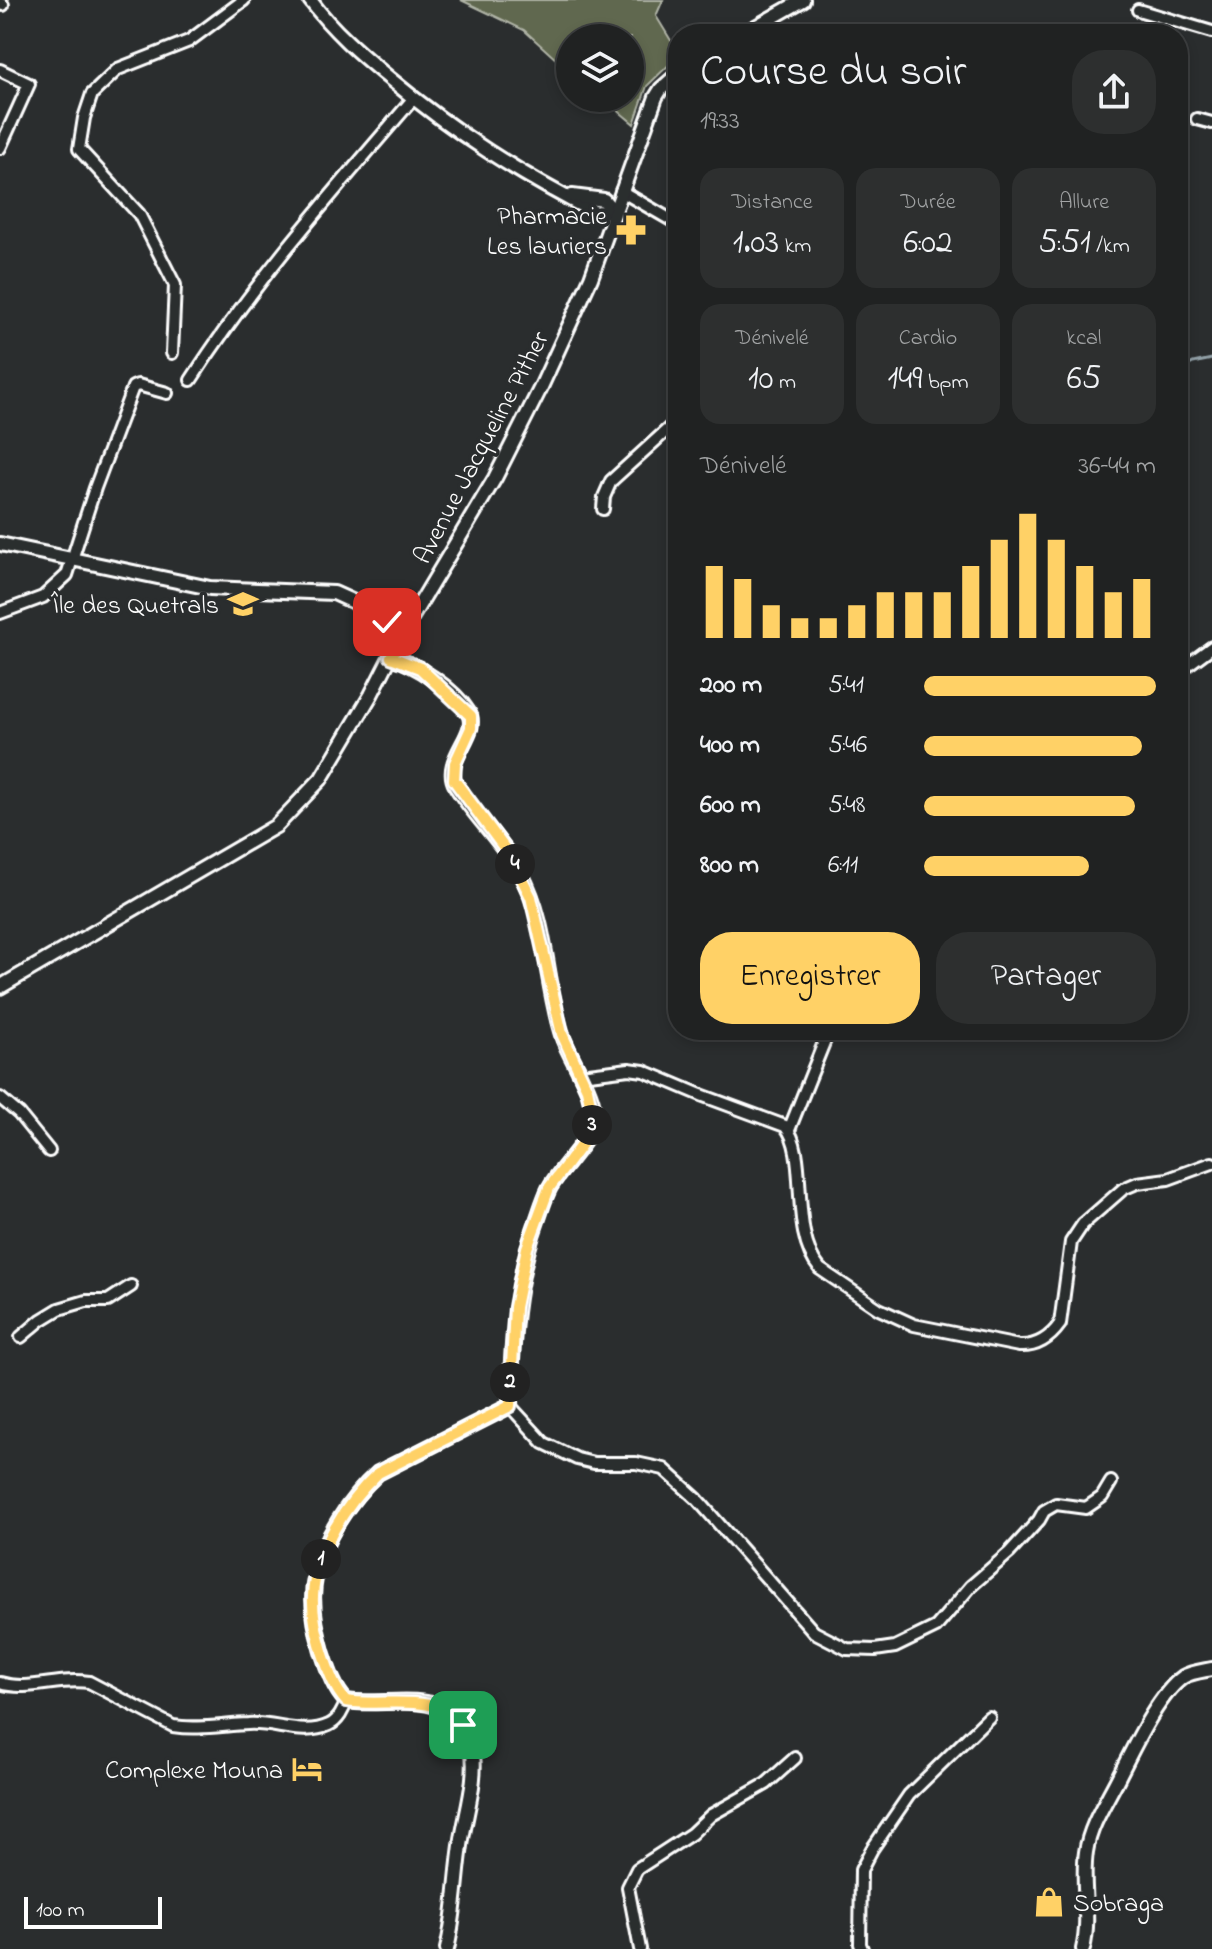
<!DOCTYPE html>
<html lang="fr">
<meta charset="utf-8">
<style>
body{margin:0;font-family:"Indie Flower",sans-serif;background:#2d2f2f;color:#f1f3f6;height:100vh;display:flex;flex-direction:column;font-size:30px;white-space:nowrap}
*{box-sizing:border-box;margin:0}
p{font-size:26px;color:#a2a4a5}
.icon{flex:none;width:44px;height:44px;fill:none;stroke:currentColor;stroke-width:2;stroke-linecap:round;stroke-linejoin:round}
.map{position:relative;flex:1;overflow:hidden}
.drawer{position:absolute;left:668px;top:24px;width:520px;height:1016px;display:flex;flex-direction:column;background:#202222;border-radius:32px;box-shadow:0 4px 12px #0003,0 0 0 2px #3d3f40}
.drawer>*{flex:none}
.controls{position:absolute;left:556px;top:24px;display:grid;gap:16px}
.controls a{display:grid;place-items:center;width:88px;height:88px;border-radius:50%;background:#202222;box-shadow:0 4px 12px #0003,0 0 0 2px #3d3f40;font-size:40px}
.scale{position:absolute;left:24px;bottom:20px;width:138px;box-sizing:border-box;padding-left:8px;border:4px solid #fff;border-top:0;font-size:22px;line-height:28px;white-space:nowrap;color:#fff;-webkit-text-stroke:6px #2a2d2e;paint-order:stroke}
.pin{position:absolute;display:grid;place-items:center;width:68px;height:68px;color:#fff;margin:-34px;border-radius:16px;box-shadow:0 4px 12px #0006}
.km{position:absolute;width:40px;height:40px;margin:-20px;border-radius:50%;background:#222;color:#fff;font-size:22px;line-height:40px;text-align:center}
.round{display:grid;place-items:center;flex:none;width:84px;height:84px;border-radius:32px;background:#2d2f2f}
.summary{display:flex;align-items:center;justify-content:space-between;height:136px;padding:0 32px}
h1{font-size:44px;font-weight:600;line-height:60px}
.stats{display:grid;grid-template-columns:repeat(3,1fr);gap:12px;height:136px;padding:8px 32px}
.stats div{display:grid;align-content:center;border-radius:20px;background:#2d2f2f;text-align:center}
.stats b{font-size:34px;font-weight:600}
.stats small{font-size:22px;font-weight:400}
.stats p{font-size:22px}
.chart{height:224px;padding:16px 32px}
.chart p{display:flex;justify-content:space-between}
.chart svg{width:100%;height:144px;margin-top:8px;stroke:#ffd166;stroke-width:6}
.cta{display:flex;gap:16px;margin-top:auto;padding:16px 32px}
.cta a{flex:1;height:92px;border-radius:32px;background:#ffd166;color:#111;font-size:32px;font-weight:600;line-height:92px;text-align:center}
.cta a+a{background:#2d2f2f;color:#f1f3f6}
ul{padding:0 32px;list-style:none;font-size:26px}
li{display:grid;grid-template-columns:128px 96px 1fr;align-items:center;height:60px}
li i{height:20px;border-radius:10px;background:#ffd166}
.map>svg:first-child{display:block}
</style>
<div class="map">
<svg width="1212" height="1949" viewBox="0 0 1212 1949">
<rect width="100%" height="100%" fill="#2a2d2e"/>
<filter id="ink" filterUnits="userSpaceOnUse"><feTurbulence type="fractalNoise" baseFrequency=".0125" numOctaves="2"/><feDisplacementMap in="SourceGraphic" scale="16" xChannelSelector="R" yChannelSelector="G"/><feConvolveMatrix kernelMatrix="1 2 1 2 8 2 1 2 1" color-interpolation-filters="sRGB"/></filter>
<g filter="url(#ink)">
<path fill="#61684f" stroke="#b0b4a7" stroke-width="2" d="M461,0H663L656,16L678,52V56L647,86L634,124L603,98H630V38H570V72L524,30Z"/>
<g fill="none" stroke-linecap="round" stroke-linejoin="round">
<path stroke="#92a1a8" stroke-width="3" d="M1178,371L1193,363L1212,359"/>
<g stroke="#fff" stroke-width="16">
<g id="minor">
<path d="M0,2L3,5"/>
<path d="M1138,10L1212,32"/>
<path d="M0,70L29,84L0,148"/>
<path d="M1197,119L1212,123"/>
<path d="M621,191L678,224"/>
<path d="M172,353L175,285L139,214L79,149L84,118L92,94L118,69L189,41L244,0"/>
<path d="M191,380C256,279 335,190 413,99"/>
<path d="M603,509L604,497L611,481L678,420"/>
<path d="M0,613L43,597L67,575L95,488L133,387L138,385L167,393"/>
<path d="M1178,672L1212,647"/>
<path d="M581,1075L629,1069L644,1071L701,1095L785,1126C810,1154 788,1232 820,1269L879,1309L914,1325L1019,1346C1037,1347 1050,1338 1060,1324L1071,1242L1083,1224L1123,1189L1137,1183L1168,1179L1212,1163"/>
<path d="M0,1098L19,1114L49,1151"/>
<path d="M789,1130L829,1030"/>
<path d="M21,1337L41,1320L59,1309L86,1301H108L131,1286"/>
<path d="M510,1406L544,1443L577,1459L594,1463H636L664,1469L697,1499L814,1632L847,1649L875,1650L895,1647L936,1627L971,1586L1009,1553L1039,1520L1044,1511L1056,1504L1086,1508L1102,1497L1111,1482"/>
<path d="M0,1683C29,1692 59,1677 89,1682L173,1726C197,1730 223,1725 248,1724C275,1722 303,1737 329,1725C338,1721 344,1710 346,1701"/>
<path d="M640,1949L628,1887L637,1869L691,1834L711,1815L766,1784L795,1758"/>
<path d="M862,1949L860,1944L861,1870L872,1849L909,1795L989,1717"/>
</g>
</g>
<g stroke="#fff" stroke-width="18">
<g id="tertiary">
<path d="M310,0C333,31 360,54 389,78C456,134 518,173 596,213L613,211"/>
<path d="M743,34L803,0"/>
<path d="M572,196L604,200L613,211"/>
<path d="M0,544L210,588L334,593L365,607L403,632"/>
<path d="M391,657C416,664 454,689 468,712C482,733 441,759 456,786C475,817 503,842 521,874C548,924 545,984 563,1038C571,1061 599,1098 593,1122C588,1144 561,1167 550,1187C544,1198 541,1210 537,1221C515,1282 512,1342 510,1406L378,1473C350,1498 322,1540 315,1578C310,1602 315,1627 322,1651C328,1669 333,1687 346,1701C377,1706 414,1695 444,1708C459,1714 469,1731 472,1746C478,1776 467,1809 462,1839C456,1876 456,1912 447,1949"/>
<path d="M0,987L276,826L321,779L371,695L403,632L495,478L541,387L591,278L656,97L661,89L678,74"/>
<path d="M1083,1949C1091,1916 1081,1885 1086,1852C1090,1824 1108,1799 1120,1774C1134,1747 1158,1695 1183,1677C1191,1672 1202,1671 1212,1669"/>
</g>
</g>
<use href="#minor" stroke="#2a2d2e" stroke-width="10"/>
<use href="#tertiary" stroke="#2a2d2e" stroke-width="12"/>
</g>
</g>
<g fill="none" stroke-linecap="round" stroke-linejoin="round" filter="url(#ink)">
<g stroke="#fff" stroke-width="16">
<path id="route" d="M387,622L403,632L391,657L420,668L471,716V728L455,763L454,780L511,857L531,897L562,1034L587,1089L594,1121L588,1136L549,1188L527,1248L515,1307L510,1406L378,1473C346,1503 315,1552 313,1596C312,1615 317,1633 322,1651C328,1669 333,1687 346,1701C385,1708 433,1690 463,1725"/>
</g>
<use href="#route" stroke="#ffd166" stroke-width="10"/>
</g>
<defs>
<g id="pharmacy-bare" transform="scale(2.4)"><path d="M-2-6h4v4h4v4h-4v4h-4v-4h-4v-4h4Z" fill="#ffd166" stroke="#2a2d2e" stroke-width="2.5" paint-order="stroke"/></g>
<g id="school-bare" transform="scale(2.4)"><path d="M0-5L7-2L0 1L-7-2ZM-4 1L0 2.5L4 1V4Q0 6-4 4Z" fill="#ffd166" stroke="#2a2d2e" stroke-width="2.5" paint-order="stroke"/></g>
<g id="hotel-bare" transform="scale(2.4)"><path d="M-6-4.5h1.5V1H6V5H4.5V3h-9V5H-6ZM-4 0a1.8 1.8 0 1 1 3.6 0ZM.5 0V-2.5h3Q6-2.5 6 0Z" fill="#ffd166" stroke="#2a2d2e" stroke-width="2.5" paint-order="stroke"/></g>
<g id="shop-bare" transform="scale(2.4)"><path d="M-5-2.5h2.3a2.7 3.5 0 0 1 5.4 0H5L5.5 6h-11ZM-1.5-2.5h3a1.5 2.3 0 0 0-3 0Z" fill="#ffd166" stroke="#2a2d2e" stroke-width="2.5" paint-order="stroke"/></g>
</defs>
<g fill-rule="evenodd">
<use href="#pharmacy-bare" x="631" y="230"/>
<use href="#school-bare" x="243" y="604"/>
<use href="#hotel-bare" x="307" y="1769"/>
<use href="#shop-bare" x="1049" y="1902"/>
</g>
<g text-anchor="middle" stroke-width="7" stroke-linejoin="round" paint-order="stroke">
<g font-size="26" fill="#fff" stroke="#2a2d2e" text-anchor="end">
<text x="607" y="224">Pharmacie<tspan x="607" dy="30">Les lauriers</tspan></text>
<text x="219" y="613">Île des Quetrals</text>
<text x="283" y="1778">Complexe Mouna</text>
<text x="1073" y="1911" text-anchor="start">Sobraga</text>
</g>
<g font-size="26" fill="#fff" stroke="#2a2d2e">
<text transform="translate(480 447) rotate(-62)" y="9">Avenue Jacqueline Pither</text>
</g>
</g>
</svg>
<div class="controls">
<a><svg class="icon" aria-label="layers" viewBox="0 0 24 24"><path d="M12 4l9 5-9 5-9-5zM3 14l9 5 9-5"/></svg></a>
</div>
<div class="scale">100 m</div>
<div class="pin" style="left:463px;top:1725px;background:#1e9e55"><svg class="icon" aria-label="arrive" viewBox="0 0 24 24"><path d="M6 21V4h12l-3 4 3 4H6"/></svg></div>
<div class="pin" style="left:387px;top:622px;background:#d93025"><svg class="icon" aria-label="check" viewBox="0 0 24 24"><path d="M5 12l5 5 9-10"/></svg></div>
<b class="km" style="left:321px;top:1559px">1</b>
<b class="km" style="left:510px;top:1382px">2</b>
<b class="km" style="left:592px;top:1125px">3</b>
<b class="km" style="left:515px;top:864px">4</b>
<section class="drawer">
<div class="summary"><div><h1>Course du soir</h1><p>19:33</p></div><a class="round"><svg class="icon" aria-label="share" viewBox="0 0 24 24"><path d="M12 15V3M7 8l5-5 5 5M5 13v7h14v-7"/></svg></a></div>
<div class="stats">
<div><p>Distance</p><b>1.03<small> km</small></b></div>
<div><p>Durée</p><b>6:02</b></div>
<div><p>Allure</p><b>5:51<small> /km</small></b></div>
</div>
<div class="stats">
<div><p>Dénivelé</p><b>10<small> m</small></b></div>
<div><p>Cardio</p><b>149<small> bpm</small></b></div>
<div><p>kcal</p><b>65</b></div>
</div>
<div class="chart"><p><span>Dénivelé</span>36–44 m</p>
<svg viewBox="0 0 160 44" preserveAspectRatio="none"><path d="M5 44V22M15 44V26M25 44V34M35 44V38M45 44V38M55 44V34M65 44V30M75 44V30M85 44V30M95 44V22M105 44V14M115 44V6M125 44V14M135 44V22M145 44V30M155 44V26"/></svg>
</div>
<ul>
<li><b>200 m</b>5:41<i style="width:100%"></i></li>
<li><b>400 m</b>5:46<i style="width:94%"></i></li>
<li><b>600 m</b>5:48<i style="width:91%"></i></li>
<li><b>800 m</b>6:11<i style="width:71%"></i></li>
</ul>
<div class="cta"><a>Enregistrer</a><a>Partager</a></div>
</section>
</div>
